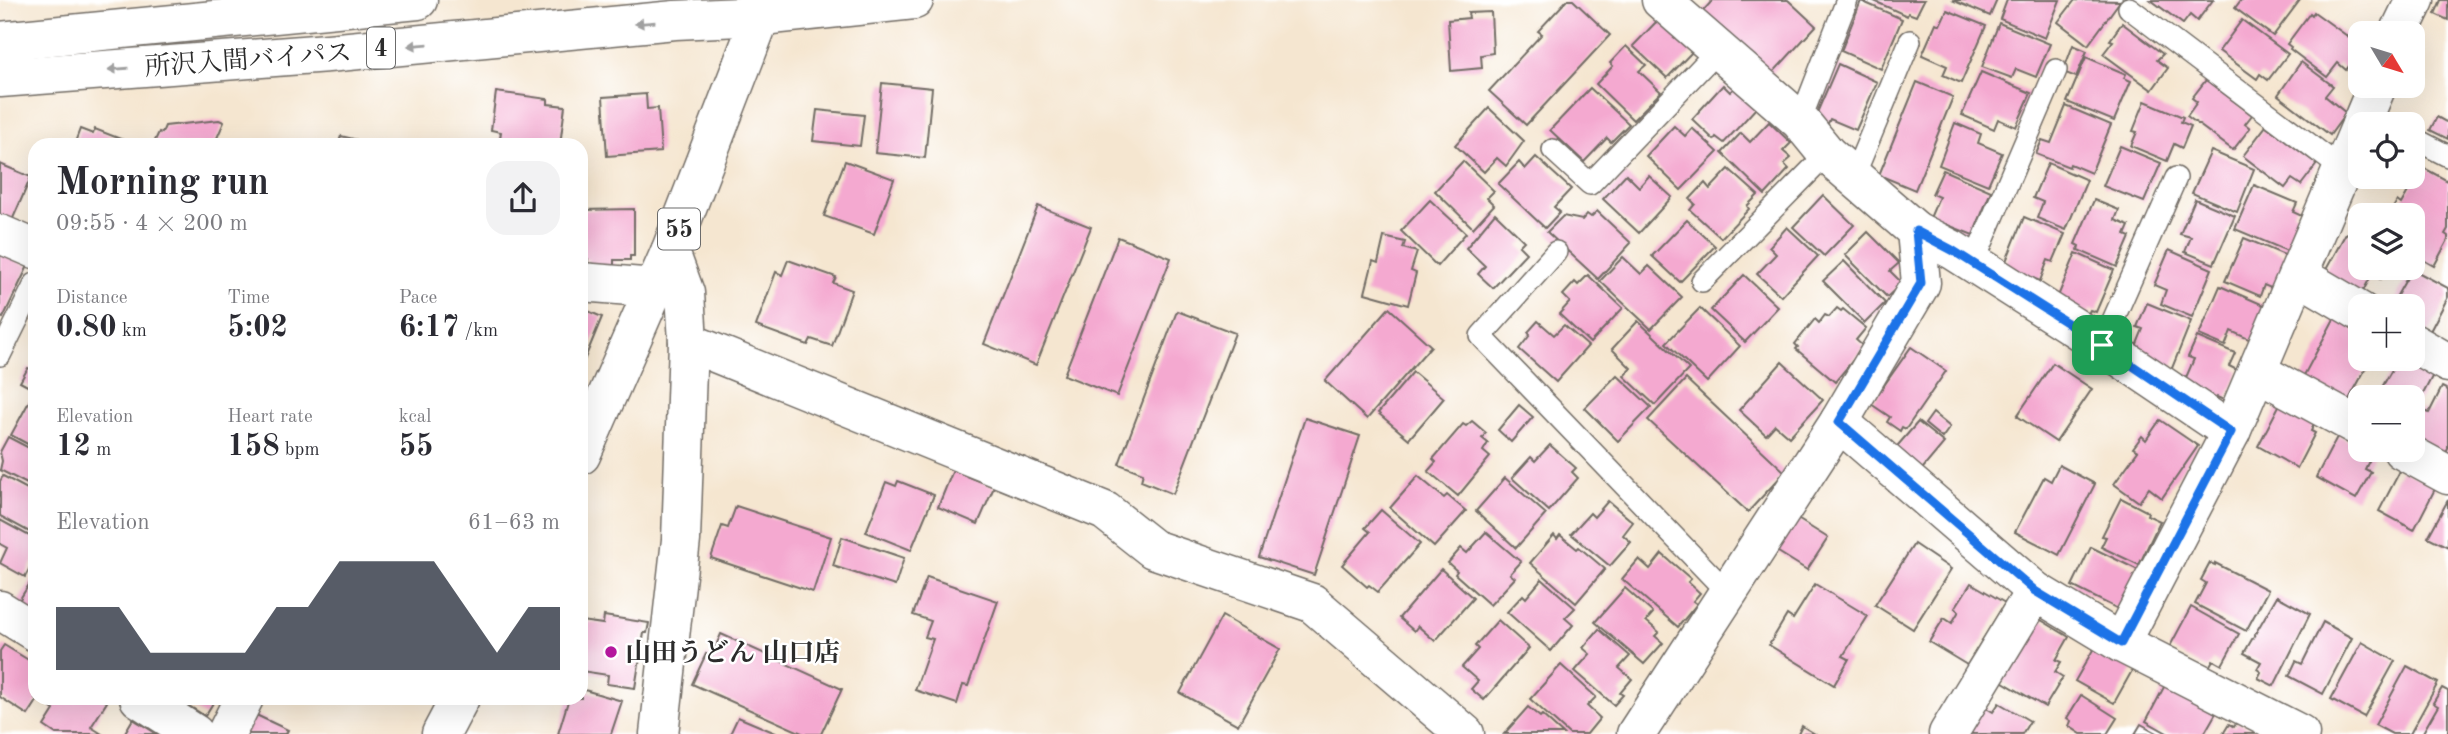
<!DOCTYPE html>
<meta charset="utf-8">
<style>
body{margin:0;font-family:"Old Standard TT","Noto Serif JP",serif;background:#f2f2f3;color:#2b2b33;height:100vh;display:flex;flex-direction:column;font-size:26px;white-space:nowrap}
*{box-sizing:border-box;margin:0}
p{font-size:23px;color:#7c7c81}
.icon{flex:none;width:38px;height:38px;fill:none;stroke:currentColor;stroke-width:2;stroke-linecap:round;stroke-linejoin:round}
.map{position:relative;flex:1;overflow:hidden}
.panel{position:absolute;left:28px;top:138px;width:560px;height:567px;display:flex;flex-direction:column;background:#fff;border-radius:21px;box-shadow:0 7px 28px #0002}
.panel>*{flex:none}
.needle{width:46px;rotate:128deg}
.buttons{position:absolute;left:2348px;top:21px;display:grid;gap:14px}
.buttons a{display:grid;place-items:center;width:77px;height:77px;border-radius:14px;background:#fff;box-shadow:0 7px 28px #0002;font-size:35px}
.pin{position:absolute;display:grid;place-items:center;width:60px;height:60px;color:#fff;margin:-30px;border-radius:14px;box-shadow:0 4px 10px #0006}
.round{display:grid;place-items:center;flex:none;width:74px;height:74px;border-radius:21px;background:#f2f2f3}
.headline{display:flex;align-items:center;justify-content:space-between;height:119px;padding:0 28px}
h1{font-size:38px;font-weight:700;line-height:52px}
.figures{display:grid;grid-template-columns:repeat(3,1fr);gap:10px;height:119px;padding:7px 28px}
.figures div{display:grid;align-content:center}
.figures b{font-size:30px;font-weight:700}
.figures small{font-size:19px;font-weight:400}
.figures p{font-size:19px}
.chart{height:196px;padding:14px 28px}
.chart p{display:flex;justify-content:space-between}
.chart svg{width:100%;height:126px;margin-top:7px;fill:#111827;opacity:.7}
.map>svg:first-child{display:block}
</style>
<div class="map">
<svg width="2448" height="734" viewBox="0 0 2448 734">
<rect width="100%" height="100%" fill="#fff"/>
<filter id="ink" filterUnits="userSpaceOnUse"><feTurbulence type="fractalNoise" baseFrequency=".0143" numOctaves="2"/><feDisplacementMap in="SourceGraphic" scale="14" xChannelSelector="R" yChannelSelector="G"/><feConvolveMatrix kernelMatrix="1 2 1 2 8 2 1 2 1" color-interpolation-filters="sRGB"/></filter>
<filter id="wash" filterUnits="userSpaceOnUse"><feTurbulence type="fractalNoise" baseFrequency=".00686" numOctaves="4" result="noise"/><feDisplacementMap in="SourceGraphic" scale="28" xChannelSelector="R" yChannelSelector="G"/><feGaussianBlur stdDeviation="1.57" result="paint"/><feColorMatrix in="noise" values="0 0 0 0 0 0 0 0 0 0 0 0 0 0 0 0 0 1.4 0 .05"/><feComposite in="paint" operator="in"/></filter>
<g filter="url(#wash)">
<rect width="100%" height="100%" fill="#f5e6d0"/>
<g id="blocks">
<g fill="#f4a9d0">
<path d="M1567,0H1573L1610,35L1526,125L1489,91L1542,34L1538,31Z"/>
<path d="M1713,0H1788L1816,26L1769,77L1701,13Z"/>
<path d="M1872,0H1924L1916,16L1908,13L1907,16Z"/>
<path d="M1952,0H1997L1990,16Z"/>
<path d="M2007,0H2060L2045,38L2000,19Z"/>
<path d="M2075,0L2120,1L2088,45L2058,22Z"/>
<path d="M2151,0H2213L2197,21L2190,15L2183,24Z"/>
<path d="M2241,0H2300L2273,36L2235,8Z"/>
<path d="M2441,0H2448V20L2435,14Z"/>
<path d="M1861,1L1902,19L1881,69L1841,51Z"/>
<path d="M1947,10L1986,26L1961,83L1943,75L1947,66L1922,55L1936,23L1940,25Z"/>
<path d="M1491,12L1493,53L1481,55L1482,68L1451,71L1448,20L1469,18L1468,13Z"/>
<path d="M2314,12L2361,46V50L2346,70L2338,63L2327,77L2290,49L2291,47L2287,44L2310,13L2312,15Z"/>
<path d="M1659,19L1693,51L1667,78L1633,46Z"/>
<path d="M2242,20L2288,54L2268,80L2260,74L2257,79L2219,51Z"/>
<path d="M1999,23L2050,44L2036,77L2016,69L2012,78L1982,67Z"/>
<path d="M2122,23L2163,54L2157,60L2168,68L2152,90L2103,54L2113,41L2110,40Z"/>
<path d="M2073,45L2087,51L2076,77L2063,72Z"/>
<path d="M1626,46L1646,65L1639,71L1661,92L1633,120L1596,84L1613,66L1610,63Z"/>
<path d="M2086,57L2126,74L2124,78L2131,81L2114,121L2067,102Z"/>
<path d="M2301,62L2333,86L2325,96L2346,113L2330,135L2278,95Z"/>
<path d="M1838,64L1877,82L1856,130L1830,119L1824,132L1816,115Z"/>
<path d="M1981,72L2031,93L2016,127L1998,119L1994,129L1962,115Z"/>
<path d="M2206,80L2252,115L2245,124L2250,128L2233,150L2187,116L2197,102L2192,98Z"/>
<path d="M1917,82L1953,97L1915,190L1879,175Z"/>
<path d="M882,83L932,88L925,158L875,153Z"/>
<path d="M1723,85L1730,92L1735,87L1757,107L1724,143L1716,137L1714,140L1692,119Z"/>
<path d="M1590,88L1629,124L1611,142L1607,138L1584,162L1550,130Z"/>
<path d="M496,92L548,99V104L565,106L560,145H499L501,132L491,130Z"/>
<path d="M646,94L647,109L658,108L661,152L607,156L603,97Z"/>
<path d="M2145,101L2183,117L2181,122L2191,126L2182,148L2174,144L2167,161L2131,146L2137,132L2133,131Z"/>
<path d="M2066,106L2111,125L2091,173L2070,164L2069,167L2036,154L2042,140L2051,143Z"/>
<path d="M1489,108L1524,141L1506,166L1497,158L1484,172L1455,145Z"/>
<path d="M817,110L864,115L860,146L813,141Z"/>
<path d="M2437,117L2448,123V139L2430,130Z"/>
<path d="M219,120L224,122L214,145H153L159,132L162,133L165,126Z"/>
<path d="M1769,122L1791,143L1783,151L1791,158L1784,164L1789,169L1765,195L1722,153L1741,133L1750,142Z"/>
<path d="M1955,123L1981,134L1978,143L2002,153L1988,185L1939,165Z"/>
<path d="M1674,126L1685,136L1692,128L1718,152L1681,190L1646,156Z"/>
<path d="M2266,126L2317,164L2301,185L2292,179L2285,188L2243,156Z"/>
<path d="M80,129L93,134L95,129L136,145H74Z"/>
<path d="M341,136L374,144V145H338Z"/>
<path d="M2120,146L2161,163L2144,202L2103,186Z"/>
<path d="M2211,151L2254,169L2237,212L2192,193Z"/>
<path d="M1536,157L1571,189L1554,207L1560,212L1545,228L1498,184L1519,162L1525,169Z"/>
<path d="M845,161L894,179L874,234L824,216Z"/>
<path d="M1463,161L1494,191L1487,198L1494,205L1473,228L1435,191Z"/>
<path d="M2048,163L2087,180L2066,230L2037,218L2043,202L2033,198Z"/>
<path d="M0,164L31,177L11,223L0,218Z"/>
<path d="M2422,167L2448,181V229L2445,234L2448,236V240L2434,266L2413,254V215H2389L2397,201L2401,204Z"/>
<path d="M1729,169L1758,195L1747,206L1749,209L1721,238L1690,210L1695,204L1690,199L1705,183L1710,189Z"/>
<path d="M1943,170L1991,191L1973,235L1930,218L1939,197L1932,194Z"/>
<path d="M1626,174L1639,187L1649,176L1672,197L1639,233L1603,199Z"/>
<path d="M2254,185L2297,203L2293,212L2302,216L2287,251L2235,229Z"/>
<path d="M1823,195L1854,225L1824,256L1793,227Z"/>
<path d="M2195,199L2235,216L2214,264L2185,252L2191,237L2180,234Z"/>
<path d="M1430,200L1466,233L1437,266L1401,231Z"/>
<path d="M2094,200L2119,210L2115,220L2129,226L2125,235L2130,237L2117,267L2078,250L2079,246L2075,244Z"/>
<path d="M1038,206L1091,227L1036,365L984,344Z"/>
<path d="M634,209V256H630V260H614V268H587L588,259H581V210Z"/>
<path d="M1597,211L1631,243L1598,279L1547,232L1563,216L1582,220L1587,214L1591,217Z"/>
<path d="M1495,213L1524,241L1519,246L1526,253L1493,288L1478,274L1485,266L1466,248Z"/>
<path d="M2024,217L2065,234L2053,262L2048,260L2040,281L2004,266Z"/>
<path d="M1687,220L1715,246L1680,282L1652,256Z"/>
<path d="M1787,227L1818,256L1781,296L1757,274L1776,254L1769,247Z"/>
<path d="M1868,232L1899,263L1890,271L1902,283L1887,297L1845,255Z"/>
<path d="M2346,233L2361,242V268H2386L2380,279L2372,274L2360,297L2322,277Z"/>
<path d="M1118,237L1171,258L1117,396L1064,375Z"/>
<path d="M1384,237L1405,242L1403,248L1417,252L1411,271L1416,273L1408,305L1365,293L1373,261L1378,263Z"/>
<path d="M2244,238L2287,256L2273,289L2264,285L2260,296L2225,281Z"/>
<path d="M2169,250L2212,269L2192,317L2161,304L2166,290L2154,285Z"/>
<path d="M0,253L28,266L3,318L0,317Z"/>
<path d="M2076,253L2114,270L2096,312L2090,310L2088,314L2056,301Z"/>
<path d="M1623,257L1641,274L1649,266L1682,297L1651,329L1600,281Z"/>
<path d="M788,260L836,277L833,283L852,290L832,346L811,339L808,345L756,326L776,272L782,275Z"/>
<path d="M1844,261L1885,303L1865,323L1823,281Z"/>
<path d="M2412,269L2448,288V297L2429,333L2413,324V306H2391Z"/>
<path d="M1588,275L1623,308L1590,343L1559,314L1570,302L1563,295L1575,282L1578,285Z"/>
<path d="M1744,275L1778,307L1745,342L1711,310Z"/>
<path d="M2220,286L2268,307L2253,341L2231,331L2225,346L2199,335Z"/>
<path d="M2147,303L2191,321L2170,373L2133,354L2143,329L2137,327Z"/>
<path d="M581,308L602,317L581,368Z"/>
<path d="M1389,308L1431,346L1367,419L1325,381Z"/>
<path d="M1700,308L1740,346L1707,382L1666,343Z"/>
<path d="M1837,308L1841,311L1843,309L1866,328L1856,340L1864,347L1835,382L1796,349L1798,347L1795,344L1815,319L1819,323L1825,315L1829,317Z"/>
<path d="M1177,311L1235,333L1173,494L1141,481L1143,473L1119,464Z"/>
<path d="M2335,317L2353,326L2352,329L2361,334V359H2371L2347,403L2302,379Z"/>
<path d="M1538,321L1554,335L1564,325L1588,346L1556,382L1519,349L1530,335L1528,332Z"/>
<path d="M1638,321L1689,369L1655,405L1624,376L1631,368L1612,349Z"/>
<path d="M2197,337L2235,353L2229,366L2239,371L2226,401L2217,397L2215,401L2184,382L2194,359L2188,357Z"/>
<path d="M1911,347L1946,371L1906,429L1902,427L1900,431L1887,422L1890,417L1871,404Z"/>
<path d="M2398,359H2406L2434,373L2413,413V397L2377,396Z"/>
<path d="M1782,362L1823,400L1789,437L1775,425L1766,435L1739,410Z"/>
<path d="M2053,363L2092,389L2056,442L2017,416Z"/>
<path d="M28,368L35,371V390L20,382Z"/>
<path d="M1413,372L1444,398L1409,439L1378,413Z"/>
<path d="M1617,375L1651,407L1618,441L1585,408Z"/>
<path d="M1686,379L1785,472L1748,512L1648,420Z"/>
<path d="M2442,387L2448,390V449L2444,457L2413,441V425L2421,409L2429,413Z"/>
<path d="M30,400L35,403V448L11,435Z"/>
<path d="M2282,400L2314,424L2311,431L2315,433L2297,468L2258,446Z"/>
<path d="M1519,405L1533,417L1511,442L1498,430Z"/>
<path d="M1933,413L1950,427L1942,438L1925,424Z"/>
<path d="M1305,418L1360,436L1314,575L1259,557Z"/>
<path d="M2160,420L2198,446L2162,498L2149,488L2139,502L2114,484L2138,451L2133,448L2142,436L2146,440Z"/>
<path d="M1472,421L1486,433L1482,438L1488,443L1483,451L1490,457L1458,496L1428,471L1436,462L1433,459L1463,424L1466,426Z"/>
<path d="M1918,422L1944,443L1918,474L1892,452Z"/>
<path d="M2338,435L2361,447V450L2373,453L2365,469L2371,472L2356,499L2316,477Z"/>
<path d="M8,437L35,451V488L0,470L2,461L0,452Z"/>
<path d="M1550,445L1576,468L1572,472L1578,478L1549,511L1512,478L1531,457L1535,461Z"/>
<path d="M2059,465L2095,484L2059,555L2015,532L2044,477L2051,481Z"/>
<path d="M2401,469L2436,487L2414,530L2379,511Z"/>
<path d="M953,470L994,487L978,524L938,507Z"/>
<path d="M3,476L35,493V535L0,516V481Z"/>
<path d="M1418,476L1444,498L1447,495L1466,511L1434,547L1390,508Z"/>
<path d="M1505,478L1546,514L1516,548L1476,511Z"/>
<path d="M898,481L934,495L911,550L866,532L886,482L896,486Z"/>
<path d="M2121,498L2148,512L2147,515L2160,521L2139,565L2101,547L2106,537L2102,536Z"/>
<path d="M2448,500V547L2428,537Z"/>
<path d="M1608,501L1633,522L1623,535L1631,542L1610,566L1571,534L1590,513L1594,517Z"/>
<path d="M736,506L831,537L813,592L711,558L722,526L728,528Z"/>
<path d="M1381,510L1420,544L1378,592L1369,585L1367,587L1342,565L1370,532L1365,528Z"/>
<path d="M1796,518L1828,538L1807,570L1775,550Z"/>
<path d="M0,520L35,539V558L25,577L0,563L7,548L0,544Z"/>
<path d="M1486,532L1521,562L1510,574L1515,578L1490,605L1455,574L1457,571L1448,563L1461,548L1467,553Z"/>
<path d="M1554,535L1557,539L1560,535L1577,549L1579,547L1605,569L1576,603L1530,563Z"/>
<path d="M842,537L904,558L895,586L833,566Z"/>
<path d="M1914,544L1951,569L1913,629L1875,605Z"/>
<path d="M2091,547L2140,571L2120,610L2072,586Z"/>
<path d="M1662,554L1691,579L1688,582L1700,593L1693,601L1697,604L1678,627L1622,579L1639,559L1650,569Z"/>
<path d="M2210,563L2215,565V563L2268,590L2246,631L2195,604L2206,583L2201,580Z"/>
<path d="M1441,569L1473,598L1435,641L1418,626L1414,631L1399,618Z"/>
<path d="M35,575V619L15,607Z"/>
<path d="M927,577L998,601L968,686L963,685L957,704L915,690L933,639L925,637L931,621L913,615Z"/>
<path d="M1542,579L1575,608L1565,618L1573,625L1551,651L1507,612L1523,595L1526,598Z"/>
<path d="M1971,583L2005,603L1967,665L1929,642L1944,618L1952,623L1959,611L1955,608Z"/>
<path d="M1815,584L1868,616L1843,656L1849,659L1834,685L1769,645L1787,615L1793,619Z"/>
<path d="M1625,588L1653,613L1646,621L1659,632L1655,636L1663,643L1644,664L1595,622Z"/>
<path d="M2277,596L2310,614L2274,686L2258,678L2261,672L2257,669L2261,662L2244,653Z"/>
<path d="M2191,607L2239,634L2222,665L2213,660L2208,669L2169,648Z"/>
<path d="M604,616L649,623L647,633H644L635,688L607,684L608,675L581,671V621L603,624Z"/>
<path d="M1222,616L1280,649L1238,725L1180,693Z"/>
<path d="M1498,620L1529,648L1484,700L1471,689L1478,681L1462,667L1478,649L1475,646Z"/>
<path d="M2041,620L2069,637L2056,660L2061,662L2055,672L2063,677L2045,707L1998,679L2030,627L2035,629Z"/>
<path d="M2323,622L2352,638L2323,694L2289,676L2296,661L2302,664Z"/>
<path d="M1599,629L1630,656L1619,668L1632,679L1620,693L1623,695L1614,705L1575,671L1590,654L1583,648Z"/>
<path d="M721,634L842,689L821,734H804L692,684L706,654L711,657Z"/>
<path d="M2362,642L2395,661L2364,717L2331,699Z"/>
<path d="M4,645L35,664V698H39L28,715L0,697V651Z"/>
<path d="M2094,648L2133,669L2114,703L2075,681Z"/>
<path d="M1561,665L1596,697L1587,706L1600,718L1587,734H1569L1530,699Z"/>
<path d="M2407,666L2438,683L2410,734H2392L2375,725Z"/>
<path d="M2165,685L2216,713L2204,734H2169L2146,721Z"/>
<path d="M2442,688L2448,691V734H2422L2438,706L2433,703Z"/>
<path d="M581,689L622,701L611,734H558L569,698H581Z"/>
<path d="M2081,695L2117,718L2107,734H2081L2069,726L2071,721L2067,718Z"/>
<path d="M58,698H101L107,702L91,727L102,734H56L44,726L54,710L51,708Z"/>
<path d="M158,698H216L205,716L186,704L180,712Z"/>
<path d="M1999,703L2030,721L2022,734H1969L1981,705L1993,712Z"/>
<path d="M1528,707L1540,717L1542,715L1563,734H1504Z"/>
<path d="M254,714L288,730L286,734H245Z"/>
<path d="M738,717L778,734H730Z"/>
<path d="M133,719L157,734H124Z"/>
<path d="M2237,722L2258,734H2223L2229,724L2234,727Z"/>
<path d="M2141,724L2159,734H2135Z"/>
<path d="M1802,726L1815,734H1798Z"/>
</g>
</g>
</g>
<g filter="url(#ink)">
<use href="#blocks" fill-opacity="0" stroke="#726c65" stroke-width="2"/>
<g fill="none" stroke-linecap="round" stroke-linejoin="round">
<g stroke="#726c65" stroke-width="24">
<g id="service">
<path d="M2129,8L2342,169"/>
<path d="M1800,121L1847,0"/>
<path d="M2413,138L2448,156"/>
<path d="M1553,150L1590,184L1719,49"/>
<path d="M1853,178L1910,41"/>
<path d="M1556,252L1481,336L1728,593"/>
<path d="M1973,264L2056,70"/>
<path d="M1702,281L1827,154"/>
<path d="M2102,345L2176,178"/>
<path d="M0,355L35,284"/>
</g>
</g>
<g stroke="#726c65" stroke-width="41">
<g id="minor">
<path d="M1661,0L1800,121L1827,154L1916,231L1921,283L1839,422L2035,591L2121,643L2300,734"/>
<path d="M2399,33L2415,0"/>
<path d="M2361,124L2377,86"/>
<path d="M1916,231L1953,250L2102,345L2231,432"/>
<path d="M0,234L35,249"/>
<path d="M2298,275L2361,312"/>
<path d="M581,282L655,288"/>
<path d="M688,342L1105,511L1153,549L1312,603L1465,734"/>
<path d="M2413,343L2448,363"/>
<path d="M2258,372L2361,428"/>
<path d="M2402,450L2448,475"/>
<path d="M0,610L35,632"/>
<path d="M2121,643L2231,432L2361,125"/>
<path d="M139,698L195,734"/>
<path d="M226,734L244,698"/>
<path d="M659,734L681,540L688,342L685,293L670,252"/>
<path d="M1636,734L1839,422"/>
<path d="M1948,734L2035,591"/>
</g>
</g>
<g stroke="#726c65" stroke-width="41">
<g id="primary">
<path d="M0,41L418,0"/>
<path d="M0,78L328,53L675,20L762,16L914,0"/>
<path d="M581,455L670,252L767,0"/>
<path d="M441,734L460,698"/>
</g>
</g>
<use href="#service" stroke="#fff" stroke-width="21"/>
<use href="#minor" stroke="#fff" stroke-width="38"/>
<use href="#primary" stroke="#fff" stroke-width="38"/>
</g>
<defs><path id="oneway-solid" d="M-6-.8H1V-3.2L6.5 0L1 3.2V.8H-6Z" transform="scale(1.75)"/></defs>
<g fill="#a0a0a0">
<use href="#oneway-solid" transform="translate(645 23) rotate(175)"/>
<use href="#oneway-solid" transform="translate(418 45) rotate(175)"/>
<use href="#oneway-solid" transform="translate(118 69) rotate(176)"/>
</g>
</g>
<g fill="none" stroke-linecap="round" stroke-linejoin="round" filter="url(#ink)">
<g stroke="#fff" stroke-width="14">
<path id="route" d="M1916,231L1952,250L2102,345L2231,432L2121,643L2035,591L1839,422L1921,283Z"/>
</g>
<use href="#route" stroke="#1a73e8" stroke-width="9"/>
</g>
<circle fill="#b5179e" stroke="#fff" stroke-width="2.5" cx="611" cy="652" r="7"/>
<g text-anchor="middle" stroke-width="5" stroke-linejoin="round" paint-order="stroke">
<g fill="#fff" stroke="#6b6b6b" stroke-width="2">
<rect x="367" y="27.5" width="28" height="41" rx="5"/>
<rect x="658" y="208.5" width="42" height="41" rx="5"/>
</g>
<g font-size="24" font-weight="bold" fill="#2b2b2b">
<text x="381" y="56">4</text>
<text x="679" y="237">55</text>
</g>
<g font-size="26" fill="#2b2b2b" stroke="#fff">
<text transform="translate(248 59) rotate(-4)" y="9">所沢入間バイパス</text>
</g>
<g font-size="26" font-weight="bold" fill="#2b2b2b" stroke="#fff" text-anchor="start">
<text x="625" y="661">山田うどん 山口店</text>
</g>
</g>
</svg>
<div class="buttons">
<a><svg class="needle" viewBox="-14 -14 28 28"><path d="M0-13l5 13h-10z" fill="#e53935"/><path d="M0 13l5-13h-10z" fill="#7c7c81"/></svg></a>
<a><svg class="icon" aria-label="locate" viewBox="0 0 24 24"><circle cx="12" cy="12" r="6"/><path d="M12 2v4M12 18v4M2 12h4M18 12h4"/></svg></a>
<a><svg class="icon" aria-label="layers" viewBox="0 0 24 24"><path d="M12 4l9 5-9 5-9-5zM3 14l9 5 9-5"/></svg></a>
<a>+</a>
<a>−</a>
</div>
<div class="pin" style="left:2102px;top:345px;background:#1e9e55"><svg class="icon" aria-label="arrive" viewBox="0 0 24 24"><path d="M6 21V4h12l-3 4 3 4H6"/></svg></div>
<section class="panel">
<div class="headline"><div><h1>Morning run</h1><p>09:55 · 4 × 200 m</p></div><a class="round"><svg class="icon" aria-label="share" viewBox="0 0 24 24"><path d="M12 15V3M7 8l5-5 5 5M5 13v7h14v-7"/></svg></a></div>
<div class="figures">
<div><p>Distance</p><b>0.80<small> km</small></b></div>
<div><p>Time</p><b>5:02</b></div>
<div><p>Pace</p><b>6:17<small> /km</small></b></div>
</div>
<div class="figures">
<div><p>Elevation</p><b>12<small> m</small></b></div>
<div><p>Heart rate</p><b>158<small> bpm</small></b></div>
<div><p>kcal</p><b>55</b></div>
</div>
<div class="chart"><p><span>Elevation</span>61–63 m</p>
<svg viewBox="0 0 160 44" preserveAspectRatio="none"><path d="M0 44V22L10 22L20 22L30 38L40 38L50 38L60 38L70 22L80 22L90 6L100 6L110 6L120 6L130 22L140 38L150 22L160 22V44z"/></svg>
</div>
</section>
</div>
